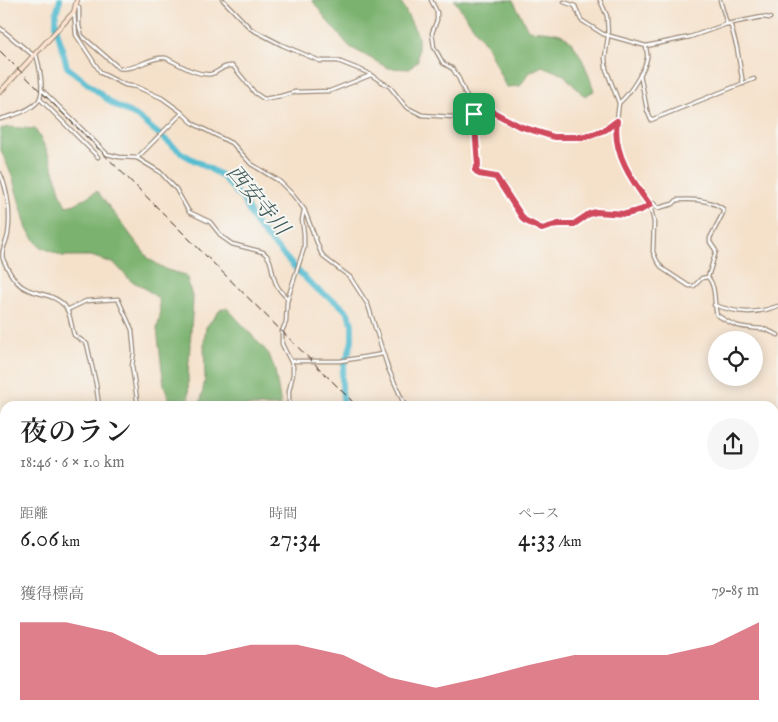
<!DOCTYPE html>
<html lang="ja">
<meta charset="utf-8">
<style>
body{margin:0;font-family:"IM FELL English","Noto Serif JP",serif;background:#f6f6f6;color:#222;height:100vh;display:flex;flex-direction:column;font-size:19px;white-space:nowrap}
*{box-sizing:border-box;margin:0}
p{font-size:16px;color:#767676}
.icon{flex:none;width:28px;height:28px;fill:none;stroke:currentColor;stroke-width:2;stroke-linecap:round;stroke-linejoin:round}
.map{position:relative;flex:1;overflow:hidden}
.panel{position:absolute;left:0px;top:401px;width:779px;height:321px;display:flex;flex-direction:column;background:#fff;border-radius:15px 15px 0 0;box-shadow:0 2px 12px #0003}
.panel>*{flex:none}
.buttons{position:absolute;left:708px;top:331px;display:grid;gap:10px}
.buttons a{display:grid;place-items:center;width:55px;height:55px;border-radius:50%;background:#fff;box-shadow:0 2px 12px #0003;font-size:25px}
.pin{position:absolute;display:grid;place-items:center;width:42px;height:42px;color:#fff;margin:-21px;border-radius:10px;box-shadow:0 2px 8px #0006}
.round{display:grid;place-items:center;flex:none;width:52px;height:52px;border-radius:26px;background:#f6f6f6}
.summary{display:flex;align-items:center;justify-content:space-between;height:85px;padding:0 20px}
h1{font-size:28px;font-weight:600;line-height:38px}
.figures{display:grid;grid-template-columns:repeat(3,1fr);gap:8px;height:85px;padding:5px 20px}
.figures div{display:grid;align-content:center}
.figures b{font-size:25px;font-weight:600}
.figures small{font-size:14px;font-weight:400}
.figures p{font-size:14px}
.chart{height:140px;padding:10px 20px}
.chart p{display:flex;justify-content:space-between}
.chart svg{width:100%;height:90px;margin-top:5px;fill:#d1495b;opacity:.7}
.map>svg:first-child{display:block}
</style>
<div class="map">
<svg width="778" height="722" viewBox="0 0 778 722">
<rect width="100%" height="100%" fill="#f6f6f2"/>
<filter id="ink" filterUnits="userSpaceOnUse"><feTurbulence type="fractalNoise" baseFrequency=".02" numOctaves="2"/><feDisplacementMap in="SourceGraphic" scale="10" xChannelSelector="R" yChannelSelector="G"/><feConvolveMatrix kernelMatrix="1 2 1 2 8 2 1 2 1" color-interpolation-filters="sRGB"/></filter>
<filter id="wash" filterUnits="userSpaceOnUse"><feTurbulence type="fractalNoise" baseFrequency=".0096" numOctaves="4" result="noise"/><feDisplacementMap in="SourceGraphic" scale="20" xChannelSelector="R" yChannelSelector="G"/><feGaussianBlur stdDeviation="1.12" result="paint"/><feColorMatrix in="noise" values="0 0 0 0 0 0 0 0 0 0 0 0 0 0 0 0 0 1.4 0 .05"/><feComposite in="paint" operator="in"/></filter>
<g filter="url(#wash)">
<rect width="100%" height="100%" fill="#f5e1ca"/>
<g fill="#7bb270" stroke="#5b6e47">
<path d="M312,0H400L418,36V60L410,69L388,68L350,47L329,23Z"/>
<path d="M454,0H513L528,30C538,31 551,31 560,34C578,41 589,75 594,91L584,96L564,75L542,66L529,73L520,86L506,87L487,46Z"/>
<path d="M9,127L35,129C43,142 49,154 53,168C58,181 59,193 66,206L75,204L97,191L149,259L167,270L186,275L193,300L188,375L189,406H196H172L164,385L157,329L160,316L159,299L142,286L131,281L115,264L91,256H62L39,246L27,229L12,176L0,148V129Z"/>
<path d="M227,308L269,354L275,370L281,406H200L205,379L204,343L206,327L221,309Z"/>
<path d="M774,600L778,608V710L774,715Z"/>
<path d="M369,718H428L426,722H370Z"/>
<path d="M691,718H772L768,722H696Z"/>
</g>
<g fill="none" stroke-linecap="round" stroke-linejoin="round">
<path stroke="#53bcd0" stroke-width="1" d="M453,722L454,718"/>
<g stroke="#53bcd0" stroke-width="6">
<path d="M60,0L56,14V26L67,67L113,104L138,117L183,154L221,175L243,200L256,224L265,235L300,273L315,288L339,304L348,313L352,324V341L349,352L345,361L342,375V390L344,406"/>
<path d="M0,701L4,722"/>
</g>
</g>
</g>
<g filter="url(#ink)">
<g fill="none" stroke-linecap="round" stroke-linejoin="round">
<g stroke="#988674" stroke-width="5">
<g id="street">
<path d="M223,0L251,29L282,45L320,61H338L366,72L390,87L406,107L422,115L453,117L491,111L519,126L554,137H582L593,134L605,130L617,121"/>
<path d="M431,0L437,12V20L432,33L434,47L443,63L453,69L459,79L474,114L478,165L475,170L479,174L496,177L502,183L524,220L542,229L558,224H574L586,216L596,213L626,214L641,210L653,203L658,208L673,204L677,200C692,199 711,199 723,209V213L710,238V242L716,251L708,277"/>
<path d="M600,0L607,16L608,36L605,58L606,69L619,103L616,128L617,144L623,163L639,191L650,205L654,222L653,252L657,261L663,269L689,286H694L702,278L708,277"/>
<path d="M720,0L727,24L731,26L737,48L743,84"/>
<path d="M564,2L575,6L581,20L603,34L646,46L690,37L727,24L762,17L770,18"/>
<path d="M76,5L79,8V26L82,36L119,68C136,71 150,56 166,58C179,64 196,76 211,74C221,72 221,65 233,66L255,93L264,99L281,96L295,92L330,91L371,75"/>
<path d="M74,13L76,35L101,73L125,85L137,87L162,98L180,111L194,124L233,144L251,164L279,181L292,194L304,209L321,253L326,259L350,277L368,305L388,368L405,406"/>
<path d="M0,28L34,56"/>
<path d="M640,74L647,110L651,120L754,79"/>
<path d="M42,90L107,154L119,157L137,158L160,172L176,189L189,212L210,222L222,237L232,244L263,252C272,258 271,268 274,278C276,287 282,293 288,299"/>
<path d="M40,99L98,157"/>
<path d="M619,103C629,95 645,70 647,58C648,55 646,50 646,46"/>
<path d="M0,119C12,116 31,111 39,100C45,91 39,64 36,54"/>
<path d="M137,158L182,113"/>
<path d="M0,173C8,191 11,214 8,234C7,242 0,251 3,259C6,266 12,277 17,282C29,296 52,291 65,306C71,314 71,326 74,335L87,344L96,384L99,406"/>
<path d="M708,277C717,288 713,302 717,315C737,328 740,327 763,329C768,330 773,333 778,335"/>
<path d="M714,305C738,313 754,315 778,306"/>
<path d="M67,310L86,301L118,299L132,330L134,352L132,366L138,406"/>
<path d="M291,361H340L383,354"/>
<path d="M289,406V391L293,374V366L282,344V331L286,322L287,301L304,248V234L302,220L304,210"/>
<path d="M774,482L778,496"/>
<path d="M0,484L5,487"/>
<path d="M0,587L5,591"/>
<path d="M54,718L55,722"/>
<path d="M255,718V722"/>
<path d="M476,718V722"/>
<path d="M617,718L624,722"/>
<path d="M676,718L680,722"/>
<path d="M183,722L184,718"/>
<path d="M269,722L276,718"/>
</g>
</g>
<g stroke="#988674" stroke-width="6">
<path id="secondary" d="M0,92L74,12L77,0"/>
</g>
<use href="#street" stroke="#fff" stroke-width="2.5"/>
<use href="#secondary" stroke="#fde4d0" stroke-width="4"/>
<path stroke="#3b2a1e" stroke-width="1" stroke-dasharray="8 4" stroke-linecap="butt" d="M0,51L357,406"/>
</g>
</g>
<g fill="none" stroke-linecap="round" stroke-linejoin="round" filter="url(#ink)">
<g stroke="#fff" stroke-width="10">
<path id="route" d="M491,111L519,126L554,137H582L593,134L605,130L617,121C612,152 632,181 650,205L641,210L626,214L596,212L589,214L574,224H558L542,229L524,220L496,177L479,174L475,170L478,165L474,114Z"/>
</g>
<use href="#route" stroke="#d1495b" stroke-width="6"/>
</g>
<g text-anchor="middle" stroke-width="4" stroke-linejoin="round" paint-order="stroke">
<g font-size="21" font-style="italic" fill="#435d5c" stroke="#f6f6f2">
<text transform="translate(258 200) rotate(50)" y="7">西安寺川</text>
</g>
</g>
</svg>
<div class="buttons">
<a><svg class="icon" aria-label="locate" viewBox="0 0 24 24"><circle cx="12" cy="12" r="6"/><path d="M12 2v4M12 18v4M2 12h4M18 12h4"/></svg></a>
</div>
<div class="pin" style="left:474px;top:114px;background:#1e9e55"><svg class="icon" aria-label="arrive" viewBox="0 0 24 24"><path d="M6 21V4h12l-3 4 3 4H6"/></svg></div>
<section class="panel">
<div class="summary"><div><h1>夜のラン</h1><p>18:46 · 6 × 1.0 km</p></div><a class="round"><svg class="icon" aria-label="share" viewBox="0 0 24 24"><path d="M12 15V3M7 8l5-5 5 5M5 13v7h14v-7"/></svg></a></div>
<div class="figures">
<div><p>距離</p><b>6.06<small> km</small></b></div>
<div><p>時間</p><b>27:34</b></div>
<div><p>ペース</p><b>4:33<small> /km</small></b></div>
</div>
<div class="chart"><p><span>獲得標高</span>79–85 m</p>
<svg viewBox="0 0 160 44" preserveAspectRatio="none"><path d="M0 44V6L10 6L20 11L30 22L40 22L50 17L60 17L70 22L80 33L90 38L100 33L110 27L120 22L130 22L140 22L150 17L160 6V44z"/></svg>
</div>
</section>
</div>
